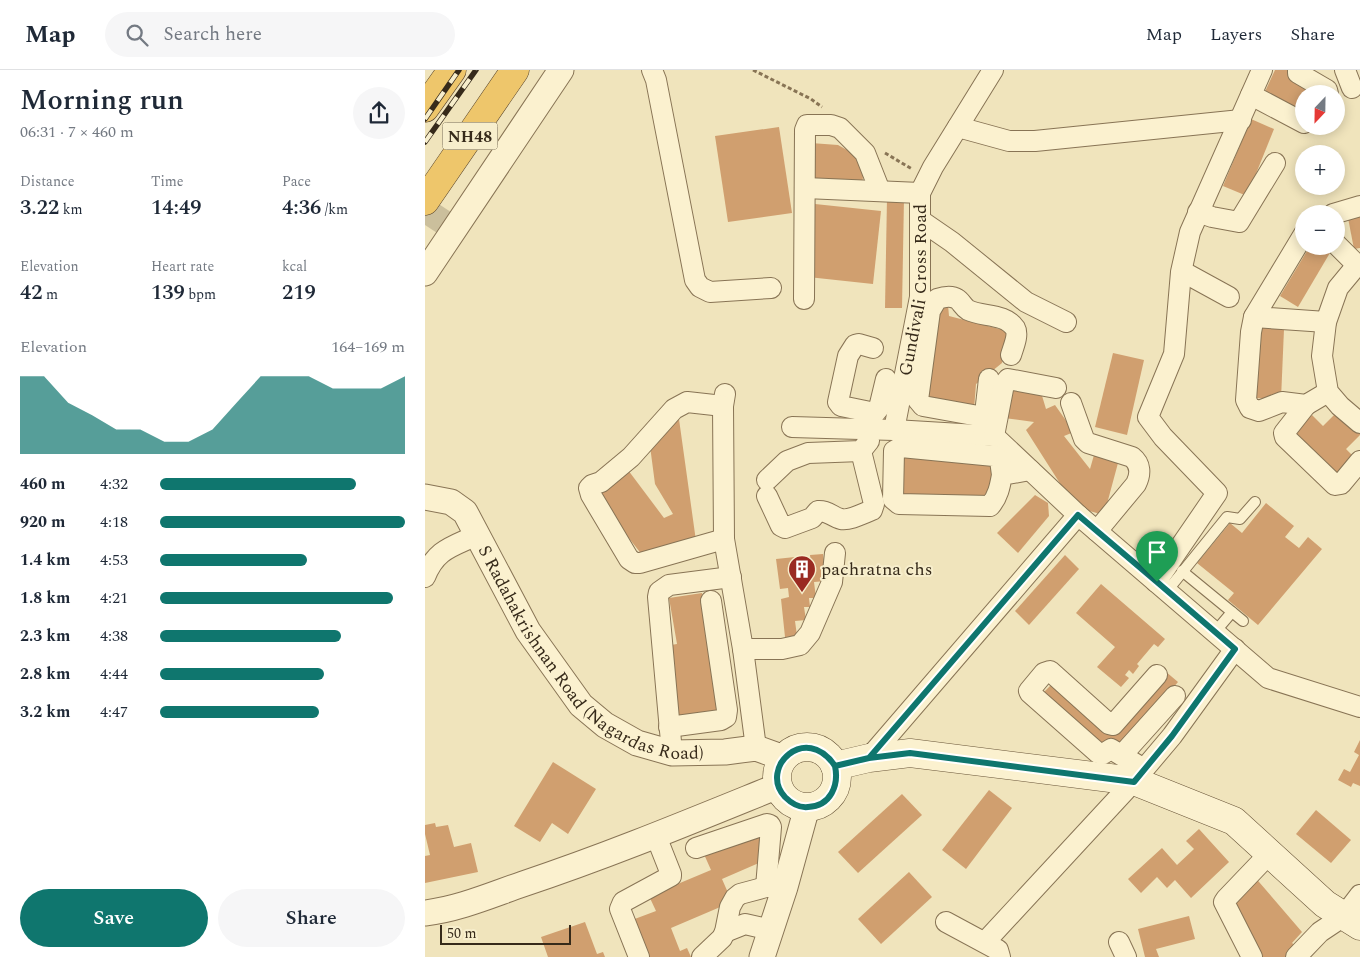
<!DOCTYPE html>
<meta charset="utf-8">
<style>
body{margin:0;font-family:Spectral,serif;background:#f6f6f7;color:#1f2937;height:100vh;display:flex;flex-direction:column;font-size:19px;white-space:nowrap}
*{box-sizing:border-box;margin:0}
p{font-size:16px;color:#747a83}
.icon{flex:none;width:28px;height:28px;fill:none;stroke:currentColor;stroke-width:2;stroke-linecap:round;stroke-linejoin:round}
.map{position:relative;flex:1;overflow:hidden}
.sheet{display:flex;flex-direction:column;background:#fff;width:425px}
.sheet>*{flex:none}
.needle{width:32px;rotate:202deg}
.tools{position:absolute;left:870px;top:15px;display:grid;gap:10px}
.tools a{display:grid;place-items:center;width:50px;height:50px;border-radius:50%;background:#fff;box-shadow:0 2px 12px #0003;font-size:25px}
.scale{position:absolute;left:15px;bottom:12px;width:131px;box-sizing:border-box;padding-left:5px;border:2px solid #362a1a;border-top:0;font-size:14px;line-height:18px;white-space:nowrap;color:#362a1a;-webkit-text-stroke:4px #f7eecc;paint-order:stroke}
.pin{position:absolute;display:grid;place-items:center;width:42px;height:42px;color:#fff;margin:-51px -21px;border-radius:50% 50% 50% 0;rotate:-45deg;box-shadow:0 0 5px #0007}
.pin .icon{rotate:45deg}
.round{display:grid;place-items:center;flex:none;width:52px;height:52px;border-radius:26px;background:#f6f6f7}
.head{display:flex;align-items:center;justify-content:space-between;height:85px;padding:0 20px}
h1{font-size:28px;font-weight:600;line-height:38px}
.stats{display:grid;grid-template-columns:repeat(3,1fr);gap:8px;height:85px;padding:5px 20px}
.stats div{display:grid;align-content:center}
.stats b{font-size:21px;font-weight:600}
.stats small{font-size:14px;font-weight:400}
.stats p{font-size:14px}
.chart{height:140px;padding:10px 20px}
.chart p{display:flex;justify-content:space-between}
.chart svg{width:100%;height:90px;margin-top:5px;fill:#0f766e;opacity:.7}
.button{display:flex;gap:10px;margin-top:auto;padding:10px 20px}
.button a{flex:1;height:58px;border-radius:30px;background:#0f766e;color:#fff;font-size:20px;font-weight:600;line-height:58px;text-align:center}
.button a+a{background:#f6f6f7;color:#1f2937}
ul{padding:0 20px;list-style:none;font-size:16px}
li{display:grid;grid-template-columns:80px 60px 1fr;align-items:center;height:38px}
li i{height:12px;border-radius:6px;background:#0f766e}
header{display:flex;align-items:center;gap:30px;box-sizing:border-box;height:70px;padding:0 25px;background:#fff;border-bottom:1px solid #e0e1e3}
header strong{font-size:24px}
nav{display:flex;gap:28px;margin-inline-start:auto;font-size:18px}
.search{width:350px;height:45px;background:#f6f6f7;display:flex;align-items:center;gap:12px;box-sizing:border-box;padding:0 18px;border-radius:28px;color:#747a83;font-size:19px}
main{display:flex;flex:1;min-height:0}
.map>svg:first-child{display:block}
</style>
<header>
<strong>Map</strong>
<div class="search"><svg class="icon" aria-label="search" viewBox="0 0 24 24"><circle cx="10" cy="10" r="6"/><path d="M15 15l6 6"/></svg>Search here</div>
<nav><a>Map</a><a>Layers</a><a>Share</a></nav>
</header>
<main>
<section class="sheet">
<div class="head"><div><h1>Morning run</h1><p>06:31 · 7 × 460 m</p></div><a class="round"><svg class="icon" aria-label="share" viewBox="0 0 24 24"><path d="M12 15V3M7 8l5-5 5 5M5 13v7h14v-7"/></svg></a></div>
<div class="stats">
<div><p>Distance</p><b>3.22<small> km</small></b></div>
<div><p>Time</p><b>14:49</b></div>
<div><p>Pace</p><b>4:36<small> /km</small></b></div>
</div>
<div class="stats">
<div><p>Elevation</p><b>42<small> m</small></b></div>
<div><p>Heart rate</p><b>139<small> bpm</small></b></div>
<div><p>kcal</p><b>219</b></div>
</div>
<div class="chart"><p><span>Elevation</span>164–169 m</p>
<svg viewBox="0 0 160 44" preserveAspectRatio="none"><path d="M0 44V6L10 6L20 19L30 25L40 32L50 32L60 38L70 38L80 32L90 19L100 6L110 6L120 6L130 12L140 12L150 12L160 6V44z"/></svg>
</div>
<ul>
<li><b>460 m</b>4:32<i style="width:80%"></i></li>
<li><b>920 m</b>4:18<i style="width:100%"></i></li>
<li><b>1.4 km</b>4:53<i style="width:60%"></i></li>
<li><b>1.8 km</b>4:21<i style="width:95%"></i></li>
<li><b>2.3 km</b>4:38<i style="width:74%"></i></li>
<li><b>2.8 km</b>4:44<i style="width:67%"></i></li>
<li><b>3.2 km</b>4:47<i style="width:65%"></i></li>
</ul>
<div class="button"><a>Save</a><a>Share</a></div>
</section>
<div class="map">
<svg width="935" height="887" viewBox="0 0 935 887">
<rect width="100%" height="100%" fill="#f0e4bc"/>
<g fill="#d09f6f">
<path d="M850,0H872L902,24H879V49L837,28Z"/>
<path d="M826,49L849,59L822,126L798,116Z"/>
<path d="M354,57L367,143L303,152L290,66Z"/>
<path d="M386,73L413,75L440,90L437,115L385,110Z"/>
<path d="M462,128H479L477,238H460Z"/>
<path d="M390,134L456,141L448,214L383,207Z"/>
<path d="M935,146V178L929,179L923,148Z"/>
<path d="M885,176H909L873,237L855,226Z"/>
<path d="M513,232L523,235L524,246L582,261L577,293L551,314L549,339L498,331Z"/>
<path d="M832,257L859,259L856,329L829,328Z"/>
<path d="M688,283L719,290L702,365L670,357Z"/>
<path d="M579,316L615,319L621,339L630,335L649,362L639,366L665,399L669,385L693,393L679,445L650,437L601,360L609,352L579,348Z"/>
<path d="M913,341L935,362V365L921,379L932,390L915,408L868,364L887,345L898,356Z"/>
<path d="M253,342L271,471L218,486L170,425L203,400L239,448L248,444L230,414L225,376Z"/>
<path d="M475,383L568,390L566,428L473,427Z"/>
<path d="M610,425L623,433L624,446L593,483L572,463Z"/>
<path d="M841,433L869,456L860,467L874,478L883,467L897,479L833,555L803,530L809,523L772,493L805,453L817,463Z"/>
<path d="M398,484L401,511L389,512L391,528H384L385,537H379L381,550L370,551L372,566L360,567L356,529L364,527L363,518L355,519L351,489L370,487L372,503L387,501L385,485Z"/>
<path d="M640,485L654,499L604,555L590,541Z"/>
<path d="M676,514L740,569L733,577L729,574L712,594L714,596L708,604L704,600L700,605L704,608L696,617L672,597L690,577L651,543Z"/>
<path d="M277,523L297,641L252,648L240,576L252,574L244,528Z"/>
<path d="M740,601L753,612L699,674L683,675L679,671L674,676L613,628L632,609L687,658Z"/>
<path d="M935,670V716L928,713L926,717L913,710L919,699L925,702L934,685L929,682Z"/>
<path d="M128,692L171,719L143,764L127,753L115,772L89,756Z"/>
<path d="M564,720L587,738L541,799L517,780Z"/>
<path d="M477,724L497,745L433,803L413,782Z"/>
<path d="M891,740L926,770L906,793L871,764Z"/>
<path d="M10,753L11,757L23,755L29,777L46,773L53,802L0,813V786L5,785L0,764V755Z"/>
<path d="M337,757L341,790L297,809L307,832L246,858L255,881L262,878L266,887H216L207,850L231,841L224,826L286,800L278,782Z"/>
<path d="M774,759L804,792L766,828L750,810L742,818L732,807L716,823L703,809L737,778L752,795L769,779L761,771Z"/>
<path d="M484,802L507,827L456,874L433,849Z"/>
<path d="M828,805L877,862L867,873L872,877L862,887H829L801,831Z"/>
<path d="M764,846L770,869L731,879L734,887H720L713,859Z"/>
<path d="M160,852L172,884L178,882L180,887H123L116,867Z"/>
</g>
<g fill="none" stroke-linecap="round" stroke-linejoin="round">
<path stroke="#cbbf9c" stroke-width="25" stroke-dasharray="25 12" stroke-linecap="butt" d="M0,140L29,159"/>
<g stroke="#887455" stroke-width="12">
<g id="service">
<path d="M757,501L818,551"/>
<path d="M742,521L802,447L815,449L830,432"/>
<path d="M790,562L807,542"/>
</g>
</g>
<g stroke="#887455" stroke-width="22">
<g id="minor">
<path d="M227,0L231,10L270,210L275,217L285,222L346,218"/>
<path d="M873,0V3L902,20L903,24"/>
<path d="M920,0L927,18"/>
<path d="M826,25L879,53"/>
<path d="M533,57L584,71H610L816,50"/>
<path d="M380,118L495,123"/>
<path d="M773,142L787,147L814,152L850,93"/>
<path d="M908,144L935,136"/>
<path d="M495,150L527,172L601,232L641,252"/>
<path d="M879,164L829,247L901,252"/>
<path d="M911,174L932,195"/>
<path d="M935,194L932,195L913,218L901,252L897,286L903,322L915,336L935,353"/>
<path d="M762,204L804,227"/>
<path d="M379,229L380,60L382,55H406L415,58L440,83L455,121"/>
<path d="M829,247L826,262L821,330L825,338L834,341L857,332L881,335L903,322"/>
<path d="M448,278L434,274L430,275L423,286L413,332L416,336L450,343L454,338L461,309"/>
<path d="M300,324L298,336L299,469L318,579L331,678"/>
<path d="M646,333L659,369L663,373L707,387C716,394 716,404 711,414L672,461"/>
<path d="M881,335L859,363L860,367L910,415L916,414L935,391"/>
<path d="M298,336L262,332L249,339L206,387L176,412L167,415L164,418L166,425L204,489L210,493H215L299,469"/>
<path d="M559,347L498,336L493,330L505,241L512,229C518,227 526,225 532,229C536,231 538,237 543,240C557,247 580,243 590,258C594,265 588,278 586,285"/>
<path d="M367,357L469,360L569,366L653,445"/>
<path id="s1" d="M469,360L495,227V123L508,97L568,0"/>
<path d="M558,361L564,309"/>
<path d="M569,366L579,314L583,309L631,318"/>
<path d="M577,405C575,416 573,427 565,436L474,434L468,429L469,381L476,377L569,386L575,390L577,405L605,400"/>
<path d="M342,410L362,391L383,383L436,381L444,371"/>
<path d="M342,426L356,456L360,458L387,448L393,441C403,440 407,447 416,449C424,451 439,443 447,440L449,434L436,381"/>
<path d="M0,507C11,479 27,477 52,465"/>
<path d="M731,512L792,423L738,367L723,347L749,284L756,202L765,162L837,0"/>
<path d="M318,579H357L375,575L385,563L407,512L410,483"/>
<path d="M244,657L296,650L301,647L302,640L286,531"/>
<path d="M247,683L233,527L234,522L244,515L306,507"/>
<path d="M697,685L750,626"/>
<path d="M444,688L653,445L843,608L935,637"/>
<path d="M719,699L686,679L678,684L673,683L605,623L604,621L619,603L625,601L684,654L688,655L732,605"/>
<path d="M271,778L342,754L345,755L346,757L341,817"/>
<path d="M521,852L573,880L575,887"/>
<path d="M300,862L320,854L346,860"/>
<path d="M560,872L709,711L747,666L810,579"/>
<path d="M694,872L701,887"/>
<path d="M214,887L195,839L198,832L246,806V804L231,766"/>
<path d="M277,887L297,868L300,862L305,837L310,828L315,824L341,817H353"/>
<path d="M827,887L799,832L801,829L845,783"/>
<path d="M871,887L895,862L919,846L935,825"/>
</g>
</g>
<g stroke="#887455" stroke-width="27">
<g id="tertiary">
<path d="M0,203L136,0"/>
<path id="s2" d="M0,427L26,432L40,442L103,561L156,635L180,655L212,673L247,683L300,682L331,678L359,688"/>
<path d="M0,843C34,839 66,825 98,814C185,785 269,750 353,716"/>
<path d="M337,887L360,817L382,737"/>
</g>
</g>
<g stroke="#695538" stroke-width="29">
<g id="secondary">
<circle cx="382" cy="707" r="30"/>
<path d="M410,696L444,688L485,683L709,711L809,751L900,834L935,856"/>
</g>
</g>
<g stroke="#55412a" stroke-width="29">
<g id="trunk">
<path d="M0,38L27,0"/>
<path d="M0,131L90,0"/>
</g>
</g>
<g stroke="#887455" stroke-width="3" stroke-dasharray="4 2.5" stroke-linecap="butt">
<path d="M328,0L386,29L397,37"/>
<path d="M460,83L487,99"/>
</g>
<use href="#service" stroke="#fbf1cf" stroke-width="10"/>
<use href="#minor" stroke="#fbf1cf" stroke-width="20"/>
<use href="#tertiary" stroke="#fbf1cf" stroke-width="25"/>
<use href="#secondary" stroke="#fbf1cf" stroke-width="28"/>
<use href="#trunk" stroke="#eec66b" stroke-width="28"/>
<g stroke="#362a1a" stroke-width="5.5">
<g id="rail">
<path d="M0,49L34,0"/>
<path d="M0,72L51,0"/>
</g>
</g>
<use href="#rail" stroke="#f7eecc" stroke-width="4" stroke-dasharray="11" stroke-linecap="butt"/>
</g>
<g fill="none" stroke-linecap="round" stroke-linejoin="round">
<g stroke="#fff" stroke-width="10">
<path id="route" d="M732,512L653,445L444,688L410,696C381,652 333,698 360,727C366,733 374,738 383,737C406,736 414,715 410,696L444,688L485,683L709,712L747,666L810,579L732,512"/>
</g>
<use href="#route" stroke="#0f766e" stroke-width="6"/>
</g>
<defs>
<g id="building-pin" transform="scale(1.4375)"><path d="M0 17L-7.5 6A9.5 9.5 0 1 1 7.5 6Z" fill="#9a2a22" stroke="#f7eecc"/><path d="M-4-6H4V6H1V3H-1V6H-4ZM-2.5-4.3h1.7v1.8h-1.7ZM.8-4.3h1.7v1.8H.8ZM-2.5-1h1.7V.8h-1.7ZM.8-1h1.7V.8H.8Z" fill="#fff"/></g>
</defs>
<g fill-rule="evenodd">
<use href="#building-pin" x="377" y="499"/>
</g>
<g text-anchor="middle" stroke-width="4" stroke-linejoin="round" paint-order="stroke">
<rect fill="#f7eecc" stroke="#70654f" stroke-width="1" x="17.5" y="52.5" width="55" height="27" rx="4"/>
<g font-size="16" font-weight="bold" fill="#362a1a">
<text x="45" y="72">NH48</text>
</g>
<g font-size="18" fill="#362a1a" stroke="#f7eecc">
<text dy="6" stroke="none"><textPath href="#s1" startOffset="142">Gundivali Cross Road</textPath></text>
<text dy="6" stroke="none"><textPath href="#s2" startOffset="244">S Radahakrishnan Road (Nagardas Road)</textPath></text>
</g>
<g font-size="18" fill="#362a1a" stroke="#f7eecc" text-anchor="start">
<text x="396" y="505">pachratna chs</text>
</g>
</g>
</svg>
<div class="tools">
<a><svg class="needle" viewBox="-14 -14 28 28"><path d="M0-13l5 13h-10z" fill="#e53935"/><path d="M0 13l5-13h-10z" fill="#747a83"/></svg></a>
<a>+</a>
<a>−</a>
</div>
<div class="scale">50 m</div>
<div class="pin" style="left:732px;top:512px;background:#1e9e55"><svg class="icon" aria-label="arrive" viewBox="0 0 24 24"><path d="M6 21V4h12l-3 4 3 4H6"/></svg></div>
</div>
</main>
